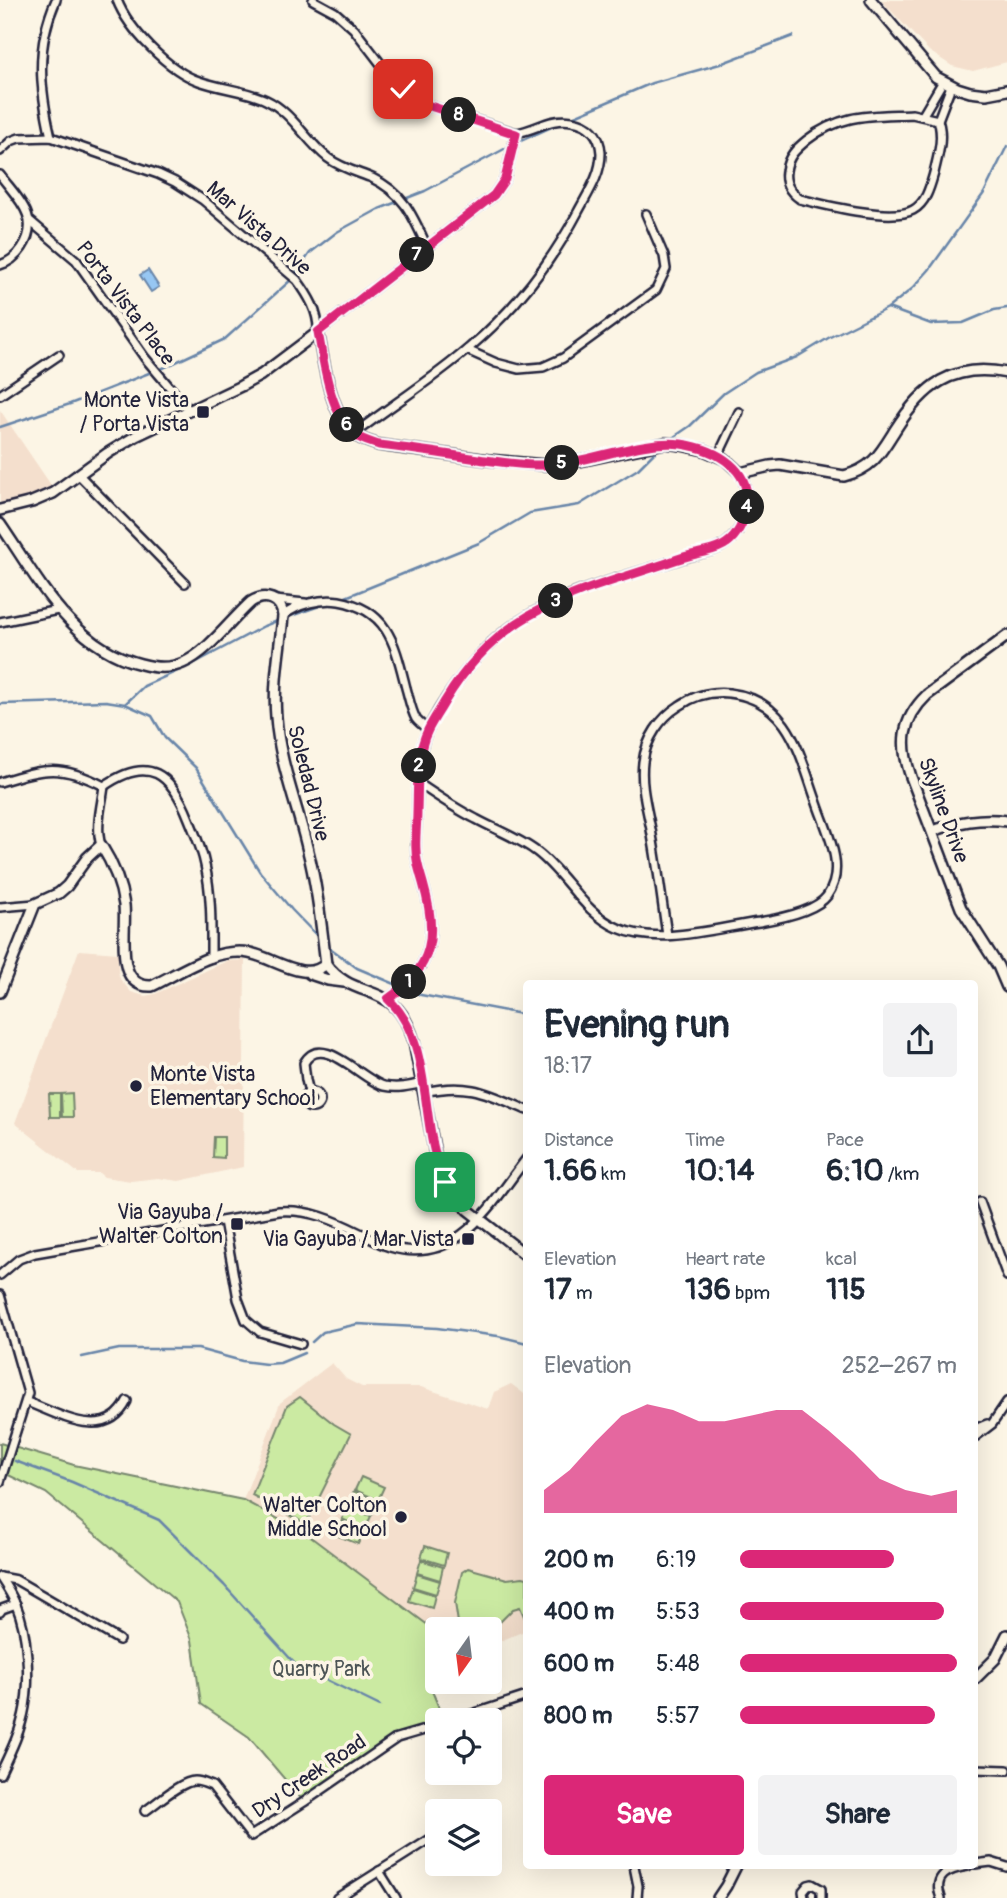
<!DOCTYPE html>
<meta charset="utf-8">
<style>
body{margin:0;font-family:Pangolin,sans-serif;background:#f2f2f3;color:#1f2937;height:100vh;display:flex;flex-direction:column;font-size:26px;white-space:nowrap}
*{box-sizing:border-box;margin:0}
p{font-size:23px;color:#747a83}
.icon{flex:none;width:38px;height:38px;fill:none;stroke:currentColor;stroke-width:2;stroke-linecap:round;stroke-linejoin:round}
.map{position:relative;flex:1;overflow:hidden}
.panel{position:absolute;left:523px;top:980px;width:455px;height:889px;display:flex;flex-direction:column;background:#fff;border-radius:7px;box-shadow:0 7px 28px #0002}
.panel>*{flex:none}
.needle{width:46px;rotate:194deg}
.tools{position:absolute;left:425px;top:1617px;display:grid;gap:14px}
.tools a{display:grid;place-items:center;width:77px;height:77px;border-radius:7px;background:#fff;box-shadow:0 7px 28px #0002;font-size:35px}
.pin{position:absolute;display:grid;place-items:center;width:60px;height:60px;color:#fff;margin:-30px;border-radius:14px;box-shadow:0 4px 10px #0006}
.km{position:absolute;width:35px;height:35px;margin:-18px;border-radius:50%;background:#222;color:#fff;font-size:19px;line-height:35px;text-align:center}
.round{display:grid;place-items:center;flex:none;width:74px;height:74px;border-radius:7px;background:#f2f2f3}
.overview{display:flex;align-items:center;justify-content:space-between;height:119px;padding:0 21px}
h1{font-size:38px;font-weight:700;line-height:52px}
.stats{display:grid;grid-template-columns:repeat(3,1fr);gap:10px;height:119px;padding:7px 21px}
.stats div{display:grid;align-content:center}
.stats b{font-size:30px;font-weight:700}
.stats small{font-size:19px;font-weight:400}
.stats p{font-size:19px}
.chart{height:196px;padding:14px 21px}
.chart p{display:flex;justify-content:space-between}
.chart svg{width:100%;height:126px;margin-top:7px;fill:#db2777;opacity:.7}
.button{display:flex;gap:14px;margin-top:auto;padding:14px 21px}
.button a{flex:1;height:80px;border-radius:7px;background:#db2777;color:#fff;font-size:28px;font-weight:700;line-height:80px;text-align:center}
.button a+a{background:#f2f2f3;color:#1f2937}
ul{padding:0 21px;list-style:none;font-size:23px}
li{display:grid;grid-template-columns:112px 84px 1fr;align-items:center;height:52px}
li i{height:18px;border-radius:9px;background:#db2777}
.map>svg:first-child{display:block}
</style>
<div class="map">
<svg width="1007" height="1898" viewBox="0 0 1007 1898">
<rect width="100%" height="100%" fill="#fcf5e5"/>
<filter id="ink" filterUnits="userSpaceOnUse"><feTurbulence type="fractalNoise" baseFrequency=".0143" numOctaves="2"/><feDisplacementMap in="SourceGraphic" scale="14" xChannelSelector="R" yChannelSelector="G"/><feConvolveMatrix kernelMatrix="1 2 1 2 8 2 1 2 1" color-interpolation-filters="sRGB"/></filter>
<g filter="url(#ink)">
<g fill="#f4dfcd">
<path d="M881,0H1007V62L973,71L952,66L929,51Z"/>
<path d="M0,410L53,488L13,504L0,506Z"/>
<path d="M79,950L118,953V971L120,979L131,992L145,996L155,994L227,961L245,960L243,1167L179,1181L158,1178L131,1181L104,1177L99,1173H78L15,1123Z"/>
<path d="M332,1363L346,1379L362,1387H421L488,1409L494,1392L511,1384L527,1396V1630L490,1645V1629H438L437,1632L308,1535L243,1500L280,1403Z"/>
</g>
<g fill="#cbeaa2" stroke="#76866e" stroke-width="2">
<path d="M72,1093L73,1117H62L61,1094Z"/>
<path d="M49,1094H60V1117H50Z"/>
<path d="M214,1137H224V1158L213,1157Z"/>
<path d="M300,1397L334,1424L351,1434L306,1524L252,1495L287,1406Z"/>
<path d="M0,1443L74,1465L243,1500L308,1535L437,1632V1668L428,1681L444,1720H438L437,1726L397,1738L304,1802L249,1737L201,1704L192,1640L177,1602L46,1493L0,1471Z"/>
<path d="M361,1477L384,1487L378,1500L355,1490Z"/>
<path d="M354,1491L377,1502L372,1515L349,1505Z"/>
<path d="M348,1506L371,1516L365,1530L342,1519Z"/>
<path d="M342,1521L364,1531L358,1544L336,1535Z"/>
<path d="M425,1546L447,1553L444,1565L421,1558Z"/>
<path d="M421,1560L443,1567L440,1580L417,1573Z"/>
<path d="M468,1568L507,1579L523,1577L527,1578V1623L520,1607L513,1609L490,1632V1629H459L455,1603L462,1572Z"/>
<path d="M417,1574L440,1581L436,1594L413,1587Z"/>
<path d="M413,1588L435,1595L432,1608L409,1601Z"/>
</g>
<path fill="#97c7f3" stroke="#6885a9" stroke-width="2" d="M148,270L159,287L151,292L140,275Z"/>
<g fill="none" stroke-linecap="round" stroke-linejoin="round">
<g stroke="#6885a9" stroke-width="2.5">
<path d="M570,118L652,83L720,64L793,36"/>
<path d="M516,143L558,124"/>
<path d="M888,308L931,324L963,323L994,310L1007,308"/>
<path d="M161,369L225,339L292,279L310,253L337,232L379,209L425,191L510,146"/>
<path d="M0,427L70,404L149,373"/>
<path d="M668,441L690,426L724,393L756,372L797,357L830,337L888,308L913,288L929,270L984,193L1007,146"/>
<path d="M341,599L479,543L530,513L579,505L638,469L660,447"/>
<path d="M285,618L328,603"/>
<path d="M0,704L106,701L125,704L152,716L165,738L196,768L260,872L292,910L319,938"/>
<path d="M125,704L144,686L193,664L264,626L279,620"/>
<path d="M326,945L357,968L421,995L527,1015"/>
<path d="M312,1342L323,1332L358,1324L437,1328L498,1336L527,1343"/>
<path d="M82,1357L119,1349H198L242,1361L266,1364L280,1363L304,1353"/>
<path d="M15,1461L72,1482L159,1520L224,1585L296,1665L380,1706"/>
</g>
<g stroke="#22223b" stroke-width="12">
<g id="minor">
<path d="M117,0C128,29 169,71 199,81C221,89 245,90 266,100C292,112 306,141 328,158C341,168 357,172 372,178C404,193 413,216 427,247"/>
<path d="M313,0L335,12L354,29L394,81L413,98L424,104L516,133C536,130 550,117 572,121C590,124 600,135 601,153C601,175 588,193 578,212C551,263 514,310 469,348C433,379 392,405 354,434"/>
<path d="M912,114L938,120C944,138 938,155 934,173C930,187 926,203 913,210C891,222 825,205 800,199C790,192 784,183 786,171C788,156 796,149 807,140C842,113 871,116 912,114Z"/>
<path d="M923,115L943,81"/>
<path d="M938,120L951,86"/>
<path d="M51,137C40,89 35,47 56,0"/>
<path d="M0,151L11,141L19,138L51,137L158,174L175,182L203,200L297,280C308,295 319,312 318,332"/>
<path d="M0,175C17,198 42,218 22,248C16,257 10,262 0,265"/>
<path d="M30,221L76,260L145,358L189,410"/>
<path d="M318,332L494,195L505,179L516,133"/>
<path d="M467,350L496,363L519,369L543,367L563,358L656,290L666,269L664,256L646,214"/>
<path d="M0,395L59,355"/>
<path d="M718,456L739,412"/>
<path d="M79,475L185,583"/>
<path d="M275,600L305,603"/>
<path d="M283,616C297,604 322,598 339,601C389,610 395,645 406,688C409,698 411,710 416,719C419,723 424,726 428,730"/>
<path d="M0,622L58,610"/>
<path d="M0,782C44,768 61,764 104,786"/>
<path d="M418,783C437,796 456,809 476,819C496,830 519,838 537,852C566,874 583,913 618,928C659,946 716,928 759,922C777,919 815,912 827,896C848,867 825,829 816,800C799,752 789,700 729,693C710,691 695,695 679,706C660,718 646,739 643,762C640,787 648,811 652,835C658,868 662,902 667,935"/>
<path d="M104,786C149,755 171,773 189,819C195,834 202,849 205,865C212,896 211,927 211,958"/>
<path d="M101,845C95,827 102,804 104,786"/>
<path d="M0,907L35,904"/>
<path d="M388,999C434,967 438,935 423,883C420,873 417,864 416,853C415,839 417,824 417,810C418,784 417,756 427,732C440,702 469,664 492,642C543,595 615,580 680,559C696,553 716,553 729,541C748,524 752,495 740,473"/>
<circle cx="312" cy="1100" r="8"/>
<path d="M309,1092L306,1080L304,1063C322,1031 361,1080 384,1086C397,1089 410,1086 423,1083"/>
<path d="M424,1092C469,1082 487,1093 527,1110"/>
<path d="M980,1202L1007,1276"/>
<path d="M224,1221L238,1299L246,1320L260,1332L301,1344"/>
<path d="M0,1275L19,1259L35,1253L279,1211C309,1209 334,1220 360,1233C370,1238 379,1244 390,1247C459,1267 491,1204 527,1158"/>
<path d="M0,1295L28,1393L0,1482"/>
<path d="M27,1402C59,1414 106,1443 127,1401"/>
<path d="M975,1429L987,1424"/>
<path d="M975,1437L992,1424L1007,1402"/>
<path d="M0,1577C6,1586 12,1595 16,1605C28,1632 30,1679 25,1707C21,1731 10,1753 0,1774"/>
<path d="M0,1577L16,1580L119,1640"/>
<path d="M0,1612L2,1609L16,1604"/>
<path d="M454,1720L527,1696"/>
<path d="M975,1769L1007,1770"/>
<path d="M145,1811C157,1803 181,1781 195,1781C201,1781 207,1784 212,1786L251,1836L304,1802L397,1738L438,1726"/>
<path d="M474,1811L480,1807"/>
<path d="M975,1864L991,1862L1007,1867"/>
<path d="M634,1866L638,1886L637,1898"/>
<path d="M379,1871L396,1898"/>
<path d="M337,1898L438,1834"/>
<path d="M804,1898L803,1891L808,1885L812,1884L821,1889V1898"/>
<path d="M941,1898C932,1875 949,1869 968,1866"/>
</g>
</g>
<g stroke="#22223b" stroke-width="14">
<g id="tertiary">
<path d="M871,0L936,77L957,88L970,92L986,94L1007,90"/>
<path d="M0,510L32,502L53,493L108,453L136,436L241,386L261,375L318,332C324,363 329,411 354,434C361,440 370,442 379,445L488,460L545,465L575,462L665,443L681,445L704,450L725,459L740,473L770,466L780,465L844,476C873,468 880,454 895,430C923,386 952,362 1007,373"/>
<path d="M0,524C38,579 71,647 141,664C155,668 170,669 183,663C208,652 230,621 251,602C265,593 281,598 283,616C280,649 273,683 276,717C279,761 297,805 307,847C317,885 321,924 326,964"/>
<path d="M1007,636L927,695C901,720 900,745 911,777L961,908L998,966L1007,987"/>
<path d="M933,831C958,822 980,817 1007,821"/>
<path d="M310,974L328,980L344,982"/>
<path d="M0,992L35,904L59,893L67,886L87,858L101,845C113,864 121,883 124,905C127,930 113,988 152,986C181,972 216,947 249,953C273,957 305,984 326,964C356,1004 395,977 414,1042L436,1159L445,1182L451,1191L468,1210L527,1256"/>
<path d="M975,1679L995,1659L1007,1635"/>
<path d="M718,1898L726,1886L736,1866"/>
</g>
</g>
<use href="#minor" stroke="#fcf5e5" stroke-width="7"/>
<use href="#tertiary" stroke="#fcf5e5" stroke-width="9"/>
</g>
</g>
<g fill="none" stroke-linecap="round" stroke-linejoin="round" filter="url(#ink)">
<g stroke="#fff" stroke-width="14">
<path id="route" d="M403,89L424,104L516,134L505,179L494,195L318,332C324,363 329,411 354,434C361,440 370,442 379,445C412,449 445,454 478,459C500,462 522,466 544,465C588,464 640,439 681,444C716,449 754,469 746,510C744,522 737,536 727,543C718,550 707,551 696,554C685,556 675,560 664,564C570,595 500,609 445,701C440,710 433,720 428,730C416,754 418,785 417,812C417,824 415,838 416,850C416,862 420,872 423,883C438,935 434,967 388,999C435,1042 418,1127 445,1182"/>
</g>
<use href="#route" stroke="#db2777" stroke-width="9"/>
</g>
<g fill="#22223b" stroke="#fcf5e5" stroke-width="2.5">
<rect x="196" y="405" width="14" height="14" rx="3.5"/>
<circle cx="136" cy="1086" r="7"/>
<rect x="230" y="1217" width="14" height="14" rx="3.5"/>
<rect x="461" y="1232" width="14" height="14" rx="3.5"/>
<circle cx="401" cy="1517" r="7"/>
</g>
<g text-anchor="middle" stroke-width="7" stroke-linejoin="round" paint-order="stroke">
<g font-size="21" fill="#22223b" stroke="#fcf5e5">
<text transform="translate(259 228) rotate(41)" y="7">Mar Vista Drive</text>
<text transform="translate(126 303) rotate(53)" y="7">Porta Vista Place</text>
<text transform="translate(309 783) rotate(76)" y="7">Soledad Drive</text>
<text transform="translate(944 810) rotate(70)" y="7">Skyline Drive</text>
<text transform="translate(309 1776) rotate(-34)" y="7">Dry Creek Road</text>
</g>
<g font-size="21" fill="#22223b" stroke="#fcf5e5" text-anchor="end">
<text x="189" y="407">Monte Vista<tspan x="189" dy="24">/ Porta Vista</tspan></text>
<text x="150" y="1081" text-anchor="start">Monte Vista<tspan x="150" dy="24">Elementary School</tspan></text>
<text x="223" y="1219">Via Gayuba /<tspan x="223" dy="24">Walter Colton</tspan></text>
<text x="454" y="1246">Via Gayuba / Mar Vista</text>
<text x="387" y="1512">Walter Colton<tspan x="387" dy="24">Middle School</tspan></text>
</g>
<g font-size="21" fill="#4c5455" stroke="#fcf5e5">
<text x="321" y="1676">Quarry Park</text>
</g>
</g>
</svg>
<div class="tools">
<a><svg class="needle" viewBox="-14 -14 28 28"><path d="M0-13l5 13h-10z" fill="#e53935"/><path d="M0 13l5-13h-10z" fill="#747a83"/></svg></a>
<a><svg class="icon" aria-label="locate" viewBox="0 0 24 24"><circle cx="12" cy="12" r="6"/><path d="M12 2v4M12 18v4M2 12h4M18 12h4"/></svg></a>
<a><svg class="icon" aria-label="layers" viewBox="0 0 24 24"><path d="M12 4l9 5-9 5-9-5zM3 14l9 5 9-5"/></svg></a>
</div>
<div class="pin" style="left:445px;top:1182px;background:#1e9e55"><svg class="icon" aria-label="arrive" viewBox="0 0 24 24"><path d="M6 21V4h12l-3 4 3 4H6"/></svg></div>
<div class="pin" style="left:403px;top:89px;background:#d93025"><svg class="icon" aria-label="check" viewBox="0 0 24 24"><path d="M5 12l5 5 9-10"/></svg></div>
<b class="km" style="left:409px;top:982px">1</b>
<b class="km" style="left:419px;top:766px">2</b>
<b class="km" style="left:556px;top:601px">3</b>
<b class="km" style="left:747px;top:507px">4</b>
<b class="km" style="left:562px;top:463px">5</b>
<b class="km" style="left:347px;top:425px">6</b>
<b class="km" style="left:417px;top:255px">7</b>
<b class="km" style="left:459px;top:115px">8</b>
<section class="panel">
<div class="overview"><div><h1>Evening run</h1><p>18:17</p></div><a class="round"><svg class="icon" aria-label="share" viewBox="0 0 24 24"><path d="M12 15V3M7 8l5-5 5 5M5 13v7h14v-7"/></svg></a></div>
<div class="stats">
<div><p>Distance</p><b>1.66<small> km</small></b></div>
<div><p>Time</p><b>10:14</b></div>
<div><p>Pace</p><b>6:10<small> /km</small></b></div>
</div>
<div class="stats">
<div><p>Elevation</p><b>17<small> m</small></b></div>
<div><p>Heart rate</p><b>136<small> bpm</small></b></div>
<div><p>kcal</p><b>115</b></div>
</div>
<div class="chart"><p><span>Elevation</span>252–267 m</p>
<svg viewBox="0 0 160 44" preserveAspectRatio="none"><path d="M0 44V36L10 29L20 19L30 10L40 6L50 8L60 12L70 12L80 10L90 8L100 8L110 15L120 23L130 32L140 36L150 38L160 36V44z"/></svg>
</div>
<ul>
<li><b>200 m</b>6:19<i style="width:71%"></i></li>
<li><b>400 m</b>5:53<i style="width:94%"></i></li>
<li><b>600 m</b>5:48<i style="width:100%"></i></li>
<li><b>800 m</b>5:57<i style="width:90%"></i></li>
</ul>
<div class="button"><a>Save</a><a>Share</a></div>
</section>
</div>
